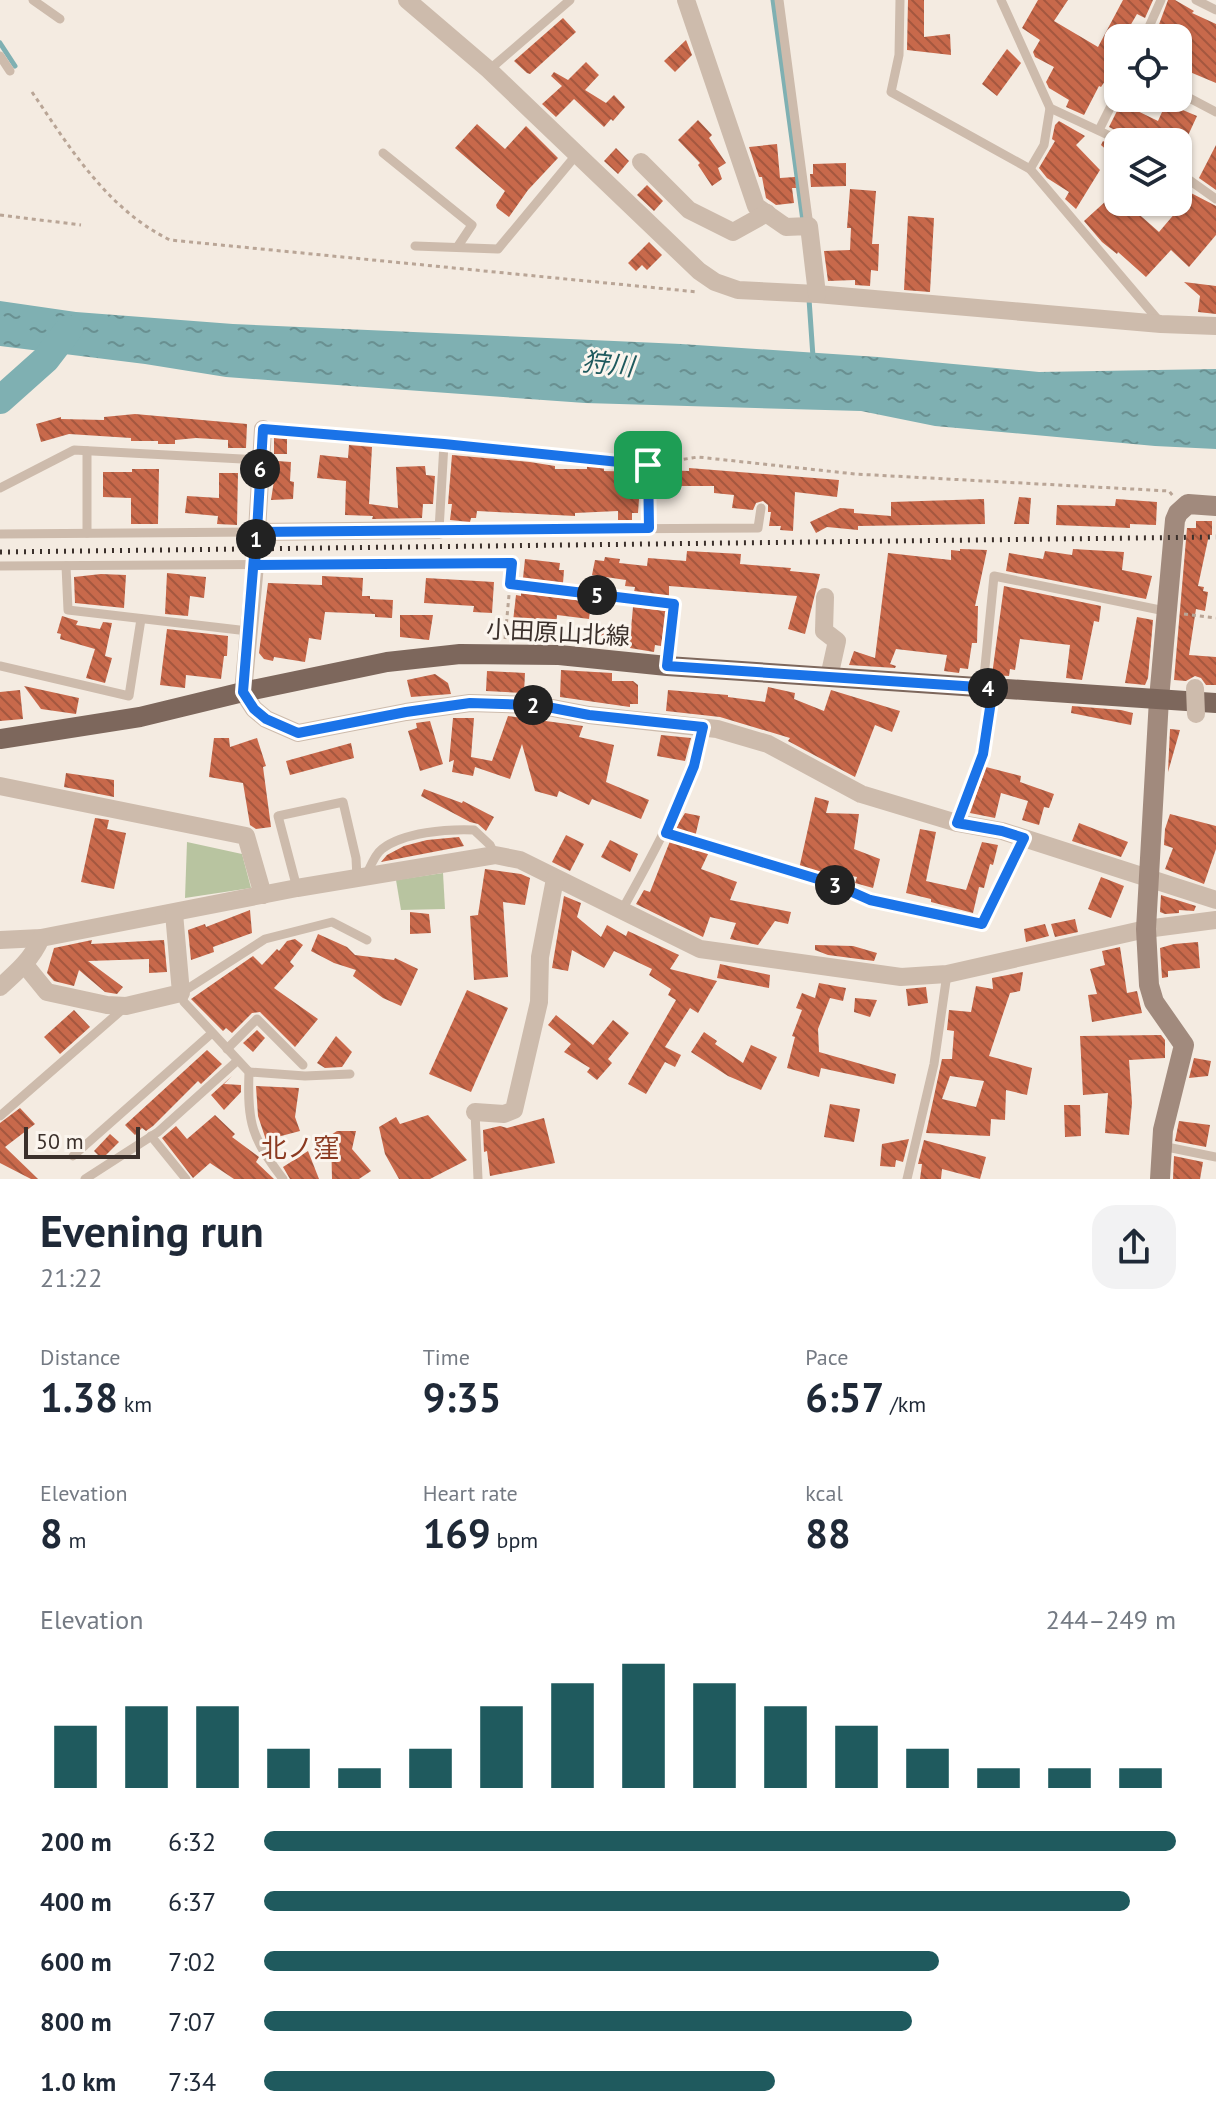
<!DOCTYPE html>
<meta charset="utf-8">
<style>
body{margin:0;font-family:"PT Sans","Noto Sans JP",sans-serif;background:#f2f2f3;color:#1f2937;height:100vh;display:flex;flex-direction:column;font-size:30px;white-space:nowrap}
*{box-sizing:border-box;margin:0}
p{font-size:26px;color:#747a83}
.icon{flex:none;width:44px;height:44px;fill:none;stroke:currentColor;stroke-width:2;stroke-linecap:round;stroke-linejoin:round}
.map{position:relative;height:1179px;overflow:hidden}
.side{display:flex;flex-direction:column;background:#fff;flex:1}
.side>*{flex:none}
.buttons{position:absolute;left:1104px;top:24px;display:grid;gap:16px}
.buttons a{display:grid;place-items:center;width:88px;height:88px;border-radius:16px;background:#fff;box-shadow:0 2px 6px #0004;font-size:40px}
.scale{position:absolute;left:24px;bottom:20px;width:116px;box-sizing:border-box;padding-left:8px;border:4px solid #3b302b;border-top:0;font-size:22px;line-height:28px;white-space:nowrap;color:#3b302b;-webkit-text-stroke:6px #fbf5ee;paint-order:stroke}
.pin{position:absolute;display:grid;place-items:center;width:68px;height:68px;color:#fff;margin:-34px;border-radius:16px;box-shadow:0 4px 12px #0006}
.km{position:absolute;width:40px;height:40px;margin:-20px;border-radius:50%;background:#222;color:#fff;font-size:22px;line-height:40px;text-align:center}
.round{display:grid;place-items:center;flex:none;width:84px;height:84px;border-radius:24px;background:#f2f2f3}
.headline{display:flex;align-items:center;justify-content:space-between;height:136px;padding:0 40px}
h1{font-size:44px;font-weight:600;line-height:60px}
.figures{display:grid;grid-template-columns:repeat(3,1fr);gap:12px;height:136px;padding:8px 40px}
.figures div{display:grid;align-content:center}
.figures b{font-size:40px;font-weight:600}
.figures small{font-size:22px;font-weight:400}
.figures p{font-size:22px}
.chart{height:224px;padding:16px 40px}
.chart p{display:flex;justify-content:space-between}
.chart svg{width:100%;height:144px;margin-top:8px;stroke:#1f5a5e;stroke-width:6}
ul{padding:0 40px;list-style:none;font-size:26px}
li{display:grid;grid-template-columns:128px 96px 1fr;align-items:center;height:60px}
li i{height:20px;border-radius:10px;background:#1f5a5e}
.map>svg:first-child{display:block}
</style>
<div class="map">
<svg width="1216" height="1179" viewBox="0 0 1216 1179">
<defs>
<pattern id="water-ripples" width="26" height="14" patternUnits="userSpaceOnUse" patternTransform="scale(2)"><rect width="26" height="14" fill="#7fb0b2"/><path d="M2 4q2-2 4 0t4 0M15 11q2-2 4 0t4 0" fill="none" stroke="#699091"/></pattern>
<pattern id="building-back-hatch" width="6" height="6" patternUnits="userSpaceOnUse" patternTransform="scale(2)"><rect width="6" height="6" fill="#c8694b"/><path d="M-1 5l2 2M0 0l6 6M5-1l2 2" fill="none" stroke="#a4573f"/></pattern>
</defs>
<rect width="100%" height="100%" fill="#f4ebe1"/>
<g fill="#b8c4a0">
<path d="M187,842L242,854L251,888L185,898Z"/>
<path d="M443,873L445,909L401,910L396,880Z"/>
</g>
<path fill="url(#water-ripples)" d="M0,301L76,312L233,324L681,344L878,357L1039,372L1216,369V449L1155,446L935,426L861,411L585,403L226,377L145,364L0,346Z"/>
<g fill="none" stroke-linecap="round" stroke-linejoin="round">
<g stroke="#7fb0b2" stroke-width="5">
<path d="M773,0L803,221"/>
<path d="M0,43L15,66"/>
<path d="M809,299L813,357"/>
</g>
<path stroke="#7fb0b2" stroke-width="28" d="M0,400L46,359L69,329"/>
</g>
<g fill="url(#building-back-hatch)" fill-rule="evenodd">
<path d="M908,0H924V37L950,34L951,55L907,50Z"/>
<path d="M1038,0H1068L1054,21L1098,47L1123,0H1153L1145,18L1137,14L1123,38H1118V74L1111,72L1101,87L1099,86L1084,115L1066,107L1069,100L1049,88L1046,82L1054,67L1035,57L1033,52L1040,40L1022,28Z"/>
<path d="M1168,0H1175L1194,11L1192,13L1216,24V83L1178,67V38H1154Z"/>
<path d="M563,18L576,32L530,74L527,73L514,61Z"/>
<path d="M686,40L692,55L675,72L664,61Z"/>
<path d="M1007,49L1021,63L997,96L982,84Z"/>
<path d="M586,62L599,75L585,90L606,103L614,95L625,107L613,121L611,119L604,127L574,99L556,117L542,104L562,86L551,76L554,72L568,80Z"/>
<path d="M1121,103L1158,121L1166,103L1197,116L1185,142H1131L1127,136L1109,127Z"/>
<path d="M698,120L712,135L709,138L726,163L718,168L722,179L712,186L698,165L700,163L678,140Z"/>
<path d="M1059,121L1085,136L1076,145L1100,170L1076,209L1065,199L1069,192L1047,178L1039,168L1055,141L1052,139L1055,125Z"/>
<path d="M477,124L505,149L526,126L558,158L528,190L509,217L497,208L496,205L505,191L455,148Z"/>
<path d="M1103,141L1118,148V160L1101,145Z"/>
<path d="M777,144L780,178L795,177L796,188H792L794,203L776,205L766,198L762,177H759L749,147Z"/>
<path d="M1216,145V190L1199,178Z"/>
<path d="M616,148L629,161L618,174L604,161Z"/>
<path d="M846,163V186L811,187L810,174H813V164Z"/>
<path d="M1178,181L1191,193L1216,206V235L1189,267L1171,250L1146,277L1118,252L1117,254L1102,242L1084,221L1118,190V202H1125L1159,232L1176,212L1164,202H1178Z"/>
<path d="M647,185L663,201L654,211L637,195Z"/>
<path d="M850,189L876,191L872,244H879L878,271L871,270L870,286L855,285V280L828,281L824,251L850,250L851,228H847Z"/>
<path d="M908,216L934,218L930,292L904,290Z"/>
<path d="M649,242L662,255L647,270L642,265L636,271L628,263Z"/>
<path d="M1184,282L1216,286V314L1198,312L1200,296Z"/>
<path d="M135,414L247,424L246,448H228V440L196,438L175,440V444H158V441H131V438L69,434L41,442L36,424L61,417V419L104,420V417Z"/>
<path d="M274,438L287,439V454H274Z"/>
<path d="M349,445L372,447L369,504L398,508L396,467L425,466L426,475L435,476L433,504H423L422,518L372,519L373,516L345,515L346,481L317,478L320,455L348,458Z"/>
<path d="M452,455L530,462L555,466V469H587V466L604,468V471L641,472L638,513H632V520H618V511L575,513V516L477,511L476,518H471L470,522L450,520L452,504H448Z"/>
<path d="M277,461L291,462L290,481L294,482L293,499L271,500Z"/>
<path d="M689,468L839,480L837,497L795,492L793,531L780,530L781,526H769L771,512H768V505L763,501L756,503L753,510L732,508L734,495L714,493V486H656V470L689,471Z"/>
<path d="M132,469H159L158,524H131V498L103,497V472H132Z"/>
<path d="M219,473H238L237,525L217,524L218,516L185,513L187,496L219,498Z"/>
<path d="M1019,497L1031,498L1029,524H1014Z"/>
<path d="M984,499L985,524L858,526V530L827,527L816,533L810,522L840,508L854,509V513L891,516V502Z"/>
<path d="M1116,499L1157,502L1156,525L1130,524V528L1056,525L1057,505L1115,506Z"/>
<path d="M1196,521H1212V535H1209L1198,586L1204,587L1203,591L1208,592L1205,611L1196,609L1189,655L1216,657V685H1206L1201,678L1195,676L1186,681L1174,680L1187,528H1196Z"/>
<path d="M960,549L987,550L975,606H978L977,643H972L968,669L960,668L959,673L944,671L947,655L896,649L890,664L896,666L895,668L849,665L854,651L875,658L888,553L951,560V550L960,551Z"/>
<path d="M1073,549L1124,552L1122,570L1152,576L1146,599L1006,571L1009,553L1043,559L1045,551L1072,555Z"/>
<path d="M687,551L741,554L740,564L791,568L790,571L820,574L805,634L788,629L797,596L669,586V596L634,592L635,587L625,586L626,580L592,575L595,560L604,561L605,557L620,559L619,563L647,566L648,558L686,561Z"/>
<path d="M525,559L560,563L559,570H564L563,583L523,578Z"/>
<path d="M167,573L206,577L204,598L190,596L188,616L165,614Z"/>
<path d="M101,574L126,575L124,608L75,603L74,577Z"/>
<path d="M322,576L363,578L362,596H370V599L393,600L392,618L375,617V614L325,612L321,640L309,638L305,662L274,657L273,661L264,659L259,653L268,583L322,585Z"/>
<path d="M426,578L494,582L492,613L473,612L474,606L424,603Z"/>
<path d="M1004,586L1101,606L1099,622L1094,621L1082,680L1066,678L1070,645L1020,639L1015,670L1010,669L1009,676L992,675Z"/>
<path d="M521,593L591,602L589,619L557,615L555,639L535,637L536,632L512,630L516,595L521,596Z"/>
<path d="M633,607L666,611L661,646L655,645L654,652L600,643L603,626L631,629Z"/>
<path d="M400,615H433L429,640L400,637Z"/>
<path d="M62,616L78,621L76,625L100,629L103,622L112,623L105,656L112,658L105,683L86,678L95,649L60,639L61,634L57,633Z"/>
<path d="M1137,617L1153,620L1148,678L1145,685L1125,683Z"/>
<path d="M167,629L228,636L227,656H224L221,679L186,675L185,688L160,685Z"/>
<path d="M561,670L612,673V681H633L638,685V704H630V707L560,697Z"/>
<path d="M487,671L525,673L524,693L486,691Z"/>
<path d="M435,674L448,683L451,694L411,697L407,680Z"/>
<path d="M24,686L79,698L76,714L41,709Z"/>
<path d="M768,687L795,693L794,699L824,711L831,690L900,711L892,732L875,725L855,777L788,741L790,738L720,717L666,711L668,690L728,695V697L765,702Z"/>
<path d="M20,690L23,719L0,721V692Z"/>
<path d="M1072,706L1121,710L1133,713L1131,725L1071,713Z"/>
<path d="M508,716L583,726L579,737L614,745L606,782L649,800L641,819L592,799L589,805L559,791L557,797L535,791L522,744L510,779L475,767L473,776L452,772L454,760L449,762L453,718H474L471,757L492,761Z"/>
<path d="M430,721L443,764L420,771L408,731L417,728L416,723Z"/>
<path d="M1170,729L1180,730L1168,772Z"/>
<path d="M661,735L691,738L685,761L657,756Z"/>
<path d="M214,738H229L230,747L257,738L266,766L263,767L271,827L256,829L250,825L243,783L209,777Z"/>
<path d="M351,743L354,758L290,775L286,761Z"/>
<path d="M986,767L1021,776L1020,782L1054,794L1049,808L1044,807L1039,825L1022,820L1028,801L1001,793L995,818L970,813Z"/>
<path d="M66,773L114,780V797L64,787Z"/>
<path d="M424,789L462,803L463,801L494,817L486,831L478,824L470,822L421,796Z"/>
<path d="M815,797L829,801L826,813L859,814L854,849L880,859L873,888L855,883L857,877L830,872L829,876L799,869Z"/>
<path d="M685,813L700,816L692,850L709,852L701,869L737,882L730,900L791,912L788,924L775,921L758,945L730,939L736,923L710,917L703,937L636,904L644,890L650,892L674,831Z"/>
<path d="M1170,814L1216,826V849L1204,884L1165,869L1173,848L1164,845L1165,829Z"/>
<path d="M95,818L109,820L107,829L126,833L114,889L81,882Z"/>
<path d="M1079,823L1128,842L1121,857L1072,841Z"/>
<path d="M920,829L936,832L926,881L966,890L982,842L998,845L993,865L990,864L984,888L979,887L973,913L931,902V899L906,893Z"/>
<path d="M566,835L584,844L570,871L552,862Z"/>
<path d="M459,837L464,846L381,862L387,855L404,846L427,840Z"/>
<path d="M610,840L638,854L630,872L601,857Z"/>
<path d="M485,869L521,874L530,878L525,905L503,902L508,977L474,980L470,916L478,915Z"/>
<path d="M1101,877L1124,886L1111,918L1088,909Z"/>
<path d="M1161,895L1196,906L1194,911L1179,910V913L1165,914L1160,912Z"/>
<path d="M564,896L581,903L577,917L601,937L607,925L626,936L628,931L679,955L670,969L717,981L698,1013L690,1008L665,1047L681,1055L675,1067L665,1062L646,1094L628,1084L676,1000L668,995L671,989L649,975L652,969L614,951L604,968L572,950L568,971L552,968Z"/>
<path d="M250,910L252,933L213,947L214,952L191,960L188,930L205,924L206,927Z"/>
<path d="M410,912L429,914L431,933L410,934Z"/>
<path d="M1075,919L1078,932L1055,937L1051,924Z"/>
<path d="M1045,924L1049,936L1026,942L1024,929Z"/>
<path d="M318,934L347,947L355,955L394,960L395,958L418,969L401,1006L383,998L353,976L356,970L334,963L311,951Z"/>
<path d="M295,939L303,945L290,962L294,966L274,988L318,1019L295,1047L260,1012L252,1013L232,1033L226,1028L223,1031L191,999L253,956L262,965L277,949L279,951L287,941Z"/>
<path d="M92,940L91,944L164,940L167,972L149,973V959L88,961L123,987L117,994L105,992L79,970L74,986L54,981L47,973L54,948Z"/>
<path d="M1198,942L1200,968L1168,971V977L1162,978L1160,948L1174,944Z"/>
<path d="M815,945L853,946L877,953L874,961L828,955L815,950Z"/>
<path d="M1120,947L1127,993L1137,991L1142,1013L1092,1022L1088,995L1097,994L1090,969L1105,965L1102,951Z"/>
<path d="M720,964L770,975L769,988L717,978Z"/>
<path d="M1023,972L1020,991L1010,993L989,1056L1032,1068L1027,1095L1006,1090L1005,1120L991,1119L990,1136L926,1133L942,1059H952L954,1031L947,1030L949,1010L971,1012L976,986L993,989L992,978ZM950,1076L984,1081L976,1107L942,1099Z"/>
<path d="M819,983L846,988L843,1001L830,998L818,1029L819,1052L896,1074L894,1084L821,1068L819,1077L787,1068L795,1037L792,1036L802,1010L796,1008L802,993L815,998Z"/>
<path d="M926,987L928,1003L908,1006L906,989Z"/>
<path d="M467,990L508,1008L471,1092L429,1074Z"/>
<path d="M855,998L877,1000L870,1017L854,1012Z"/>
<path d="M74,1010L90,1027L60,1054L44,1037Z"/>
<path d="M556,1015L593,1045L613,1020L629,1033L608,1059L612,1063L597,1080L587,1072L590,1068L564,1052L571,1044L548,1025Z"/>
<path d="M257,1030L265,1038L253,1052L243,1043Z"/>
<path d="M704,1032L717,1041L715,1044L743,1063L751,1045L777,1057L761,1090L728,1076L691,1052Z"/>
<path d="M1161,1035L1165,1040V1058L1129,1060L1132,1103L1129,1135L1105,1133L1108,1093L1083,1095L1080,1036Z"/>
<path d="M336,1036L352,1052L342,1067L325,1068L317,1063Z"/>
<path d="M207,1050L222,1064L201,1084L198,1081L153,1126L146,1131L142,1128L135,1135L125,1125Z"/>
<path d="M1194,1058L1211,1061L1208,1076L1189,1078Z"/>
<path d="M232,1076L224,1084L241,1085V1092L224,1110L211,1095Z"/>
<path d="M256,1086L299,1088L295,1117L300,1131L266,1140L258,1116Z"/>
<path d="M830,1104L860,1109L854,1142L824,1137Z"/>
<path d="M1064,1105H1080L1081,1136L1065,1137Z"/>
<path d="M20,1108L35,1124L5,1147L38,1179H31L0,1163V1123Z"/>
<path d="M215,1115L235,1134L232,1137L259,1157L256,1162L274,1179H234L210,1163L193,1178L162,1138L176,1126L187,1139Z"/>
<path d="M428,1115L467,1160L430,1179H399L385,1154L379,1127L396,1117L400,1124Z"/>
<path d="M544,1118L555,1163L490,1176L487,1151L484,1152L483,1130L500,1126L507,1128Z"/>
<path d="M1179,1121L1210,1125L1206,1147L1175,1141Z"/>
<path d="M337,1131H356L352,1149L371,1171L359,1179H332L331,1135Z"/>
<path d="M110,1134L119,1142L102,1159L94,1151Z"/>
<path d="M909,1139L903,1162L896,1160L895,1167L880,1166L882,1144Z"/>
<path d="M924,1140L986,1157L980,1179L942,1169L941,1179H920L922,1164H918Z"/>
<path d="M308,1151L319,1179H290L283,1167Z"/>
<path d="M1174,1156L1203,1162L1200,1179H1173Z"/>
</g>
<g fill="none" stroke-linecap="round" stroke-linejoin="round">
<g stroke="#b9a596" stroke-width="3" stroke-dasharray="4 4" stroke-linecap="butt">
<path d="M32,92C70,148 107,209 170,240L698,292"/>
<path d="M0,215L81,225"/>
<path d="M660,463L698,457L855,474L1169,491L1173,496"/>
<path d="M1184,614L1216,618"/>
<path d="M505,639L509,595"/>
<path d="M673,835L834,884L870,900L982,924L1017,854"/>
</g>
<g stroke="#cdbbac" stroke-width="9">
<path d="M33,0L60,19"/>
<path d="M779,0L809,226"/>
<path d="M900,0L899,55L891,92L1030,169L1159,321"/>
<path d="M1001,0L1050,108L1123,142"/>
<path d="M1196,0L1216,10"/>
<path d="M1144,38L1161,0"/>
<path d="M0,56L10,71"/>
<path d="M489,70L570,0"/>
<path d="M1178,92L1216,112"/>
<path d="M1099,130L1118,92"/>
<path d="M383,153L472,225L458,246"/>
<path d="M1030,169L1044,145L1050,108"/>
<path d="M1178,172L1216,199"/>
<path d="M415,246L498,249L577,154"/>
<path d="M263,429L444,444L648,465L649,528"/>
<path d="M444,444L439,530L758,528L761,508"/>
<path d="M0,488L74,450L261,460"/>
<path d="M87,533V451"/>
<path d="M0,534L256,532"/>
<path d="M0,566L512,563L510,584L674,604L667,666"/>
<path d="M66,566L68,610L248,631"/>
<path d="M0,666L129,696L141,619"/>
<path d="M983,687L994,576L1165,611"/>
<path d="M957,823L983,754L993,688"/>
<path d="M366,876C370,868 374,855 382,849C404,832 447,829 474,830L490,845L495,855"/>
<path d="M297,888L278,816L343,802L356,858L357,878"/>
<path d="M622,910C655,851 687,794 702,728"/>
<path d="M227,1049L257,1019L303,1065"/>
<path d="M249,1072L305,1076L350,1074"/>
<path d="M475,1112L478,1179"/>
<path d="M0,1116L124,1008"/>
<path d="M151,1136L186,1179"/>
<path d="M1162,1146L1216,1157"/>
<path d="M73,1156L212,1033"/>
<path d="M85,1179L158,1132L237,1061"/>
<path d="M283,1179C252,1138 247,1124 249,1072L184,1002L181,993L265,939L332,922L367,940"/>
<path d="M907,1179L934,1064L947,974"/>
</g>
<g stroke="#cdbbac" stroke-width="18">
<path d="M407,0L489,70L699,271L715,282L738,290L817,294L1161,324L1216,326"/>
<path d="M686,0L756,206L786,227L809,226L817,294"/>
<path d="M641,162L689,210L733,232L767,213"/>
<path d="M263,429L255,565L243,692L254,709L266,719L298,733L406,712L470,703L537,705L589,715L717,729L768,744L861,794L957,823L1002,831L1216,900"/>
<path d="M256,532L439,530"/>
<path d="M825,597L824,631L837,641L829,677"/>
<path d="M0,786L246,836L263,895"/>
<path d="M0,940L41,938L297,888L495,855L520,860L700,949L901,977L947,974L1146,929L1216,920"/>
<path d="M25,965L47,992L107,1005L126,1006L181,993L174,913"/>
<path d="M0,987C17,972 32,959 41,938"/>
<path d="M475,1112L504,1114L514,1110L539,1002L540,957L555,879"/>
</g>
<path stroke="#a18a7d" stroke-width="20" d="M1160,1179L1163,1130L1184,1045L1154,1002L1149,985L1146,929L1159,699L1175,520L1178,513L1188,504L1216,506"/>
<path stroke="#7d675c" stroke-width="20" d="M0,739L140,717L243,692L387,662L460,654L559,655L667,666L1216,703"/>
<path stroke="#3b302b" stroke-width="5" stroke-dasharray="2 6" stroke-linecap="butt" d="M0,552L1216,537"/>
<path stroke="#cdbbac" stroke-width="18" d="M1195,688L1196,714"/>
</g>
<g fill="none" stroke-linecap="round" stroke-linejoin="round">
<g stroke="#fff" stroke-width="16">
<path id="route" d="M648,465L649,528L256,532L243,692L254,709L266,719L298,733L406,712L470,703L537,705L589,715L703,727L694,766L666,833L834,884L870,900L982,924L1024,838L1002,831L957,823L983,754L993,688L667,666L674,604L510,584L512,563L255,565L263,429L444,444L648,465"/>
</g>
<use href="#route" stroke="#1a73e8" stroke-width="10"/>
</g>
<g text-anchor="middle" stroke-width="6" stroke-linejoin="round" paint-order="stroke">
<g font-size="24" fill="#3b302b" stroke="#fbf5ee">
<text transform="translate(558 633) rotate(3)" y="8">小田原山北線</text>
</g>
<g font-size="26" font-style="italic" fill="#1f5a5e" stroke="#fbf5ee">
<text transform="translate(608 364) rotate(6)" y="9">狩川</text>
</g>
<g font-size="26" fill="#8c3b22" stroke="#fbf5ee">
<text x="300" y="1157">北ノ窪</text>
</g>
</g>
</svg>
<div class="buttons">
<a><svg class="icon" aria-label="locate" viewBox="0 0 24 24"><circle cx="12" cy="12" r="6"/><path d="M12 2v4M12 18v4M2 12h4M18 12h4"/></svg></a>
<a><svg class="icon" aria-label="layers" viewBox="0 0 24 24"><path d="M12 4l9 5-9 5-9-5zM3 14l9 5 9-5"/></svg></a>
</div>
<div class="scale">50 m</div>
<div class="pin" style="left:648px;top:465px;background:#1e9e55"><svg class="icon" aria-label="arrive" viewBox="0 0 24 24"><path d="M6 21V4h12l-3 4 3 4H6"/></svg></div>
<b class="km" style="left:256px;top:539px">1</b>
<b class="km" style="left:533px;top:705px">2</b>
<b class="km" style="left:835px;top:885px">3</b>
<b class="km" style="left:988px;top:688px">4</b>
<b class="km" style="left:597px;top:595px">5</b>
<b class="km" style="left:260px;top:469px">6</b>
</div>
<section class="side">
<div class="headline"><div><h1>Evening run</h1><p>21:22</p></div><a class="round"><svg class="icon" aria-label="share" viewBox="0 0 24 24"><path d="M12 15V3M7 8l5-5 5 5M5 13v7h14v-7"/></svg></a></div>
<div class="figures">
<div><p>Distance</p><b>1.38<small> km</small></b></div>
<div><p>Time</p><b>9:35</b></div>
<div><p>Pace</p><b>6:57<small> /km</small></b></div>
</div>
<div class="figures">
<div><p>Elevation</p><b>8<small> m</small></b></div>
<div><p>Heart rate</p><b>169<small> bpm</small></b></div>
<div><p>kcal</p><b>88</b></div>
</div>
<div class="chart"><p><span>Elevation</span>244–249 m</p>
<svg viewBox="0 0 160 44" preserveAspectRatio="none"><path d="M5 44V25M15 44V19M25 44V19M35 44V32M45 44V38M55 44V32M65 44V19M75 44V12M85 44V6M95 44V12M105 44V19M115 44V25M125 44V32M135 44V38M145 44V38M155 44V38"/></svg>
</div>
<ul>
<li><b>200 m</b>6:32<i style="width:100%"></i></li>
<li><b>400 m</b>6:37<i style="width:95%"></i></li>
<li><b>600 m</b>7:02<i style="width:74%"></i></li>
<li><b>800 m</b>7:07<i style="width:71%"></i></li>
<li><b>1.0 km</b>7:34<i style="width:56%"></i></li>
</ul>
</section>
